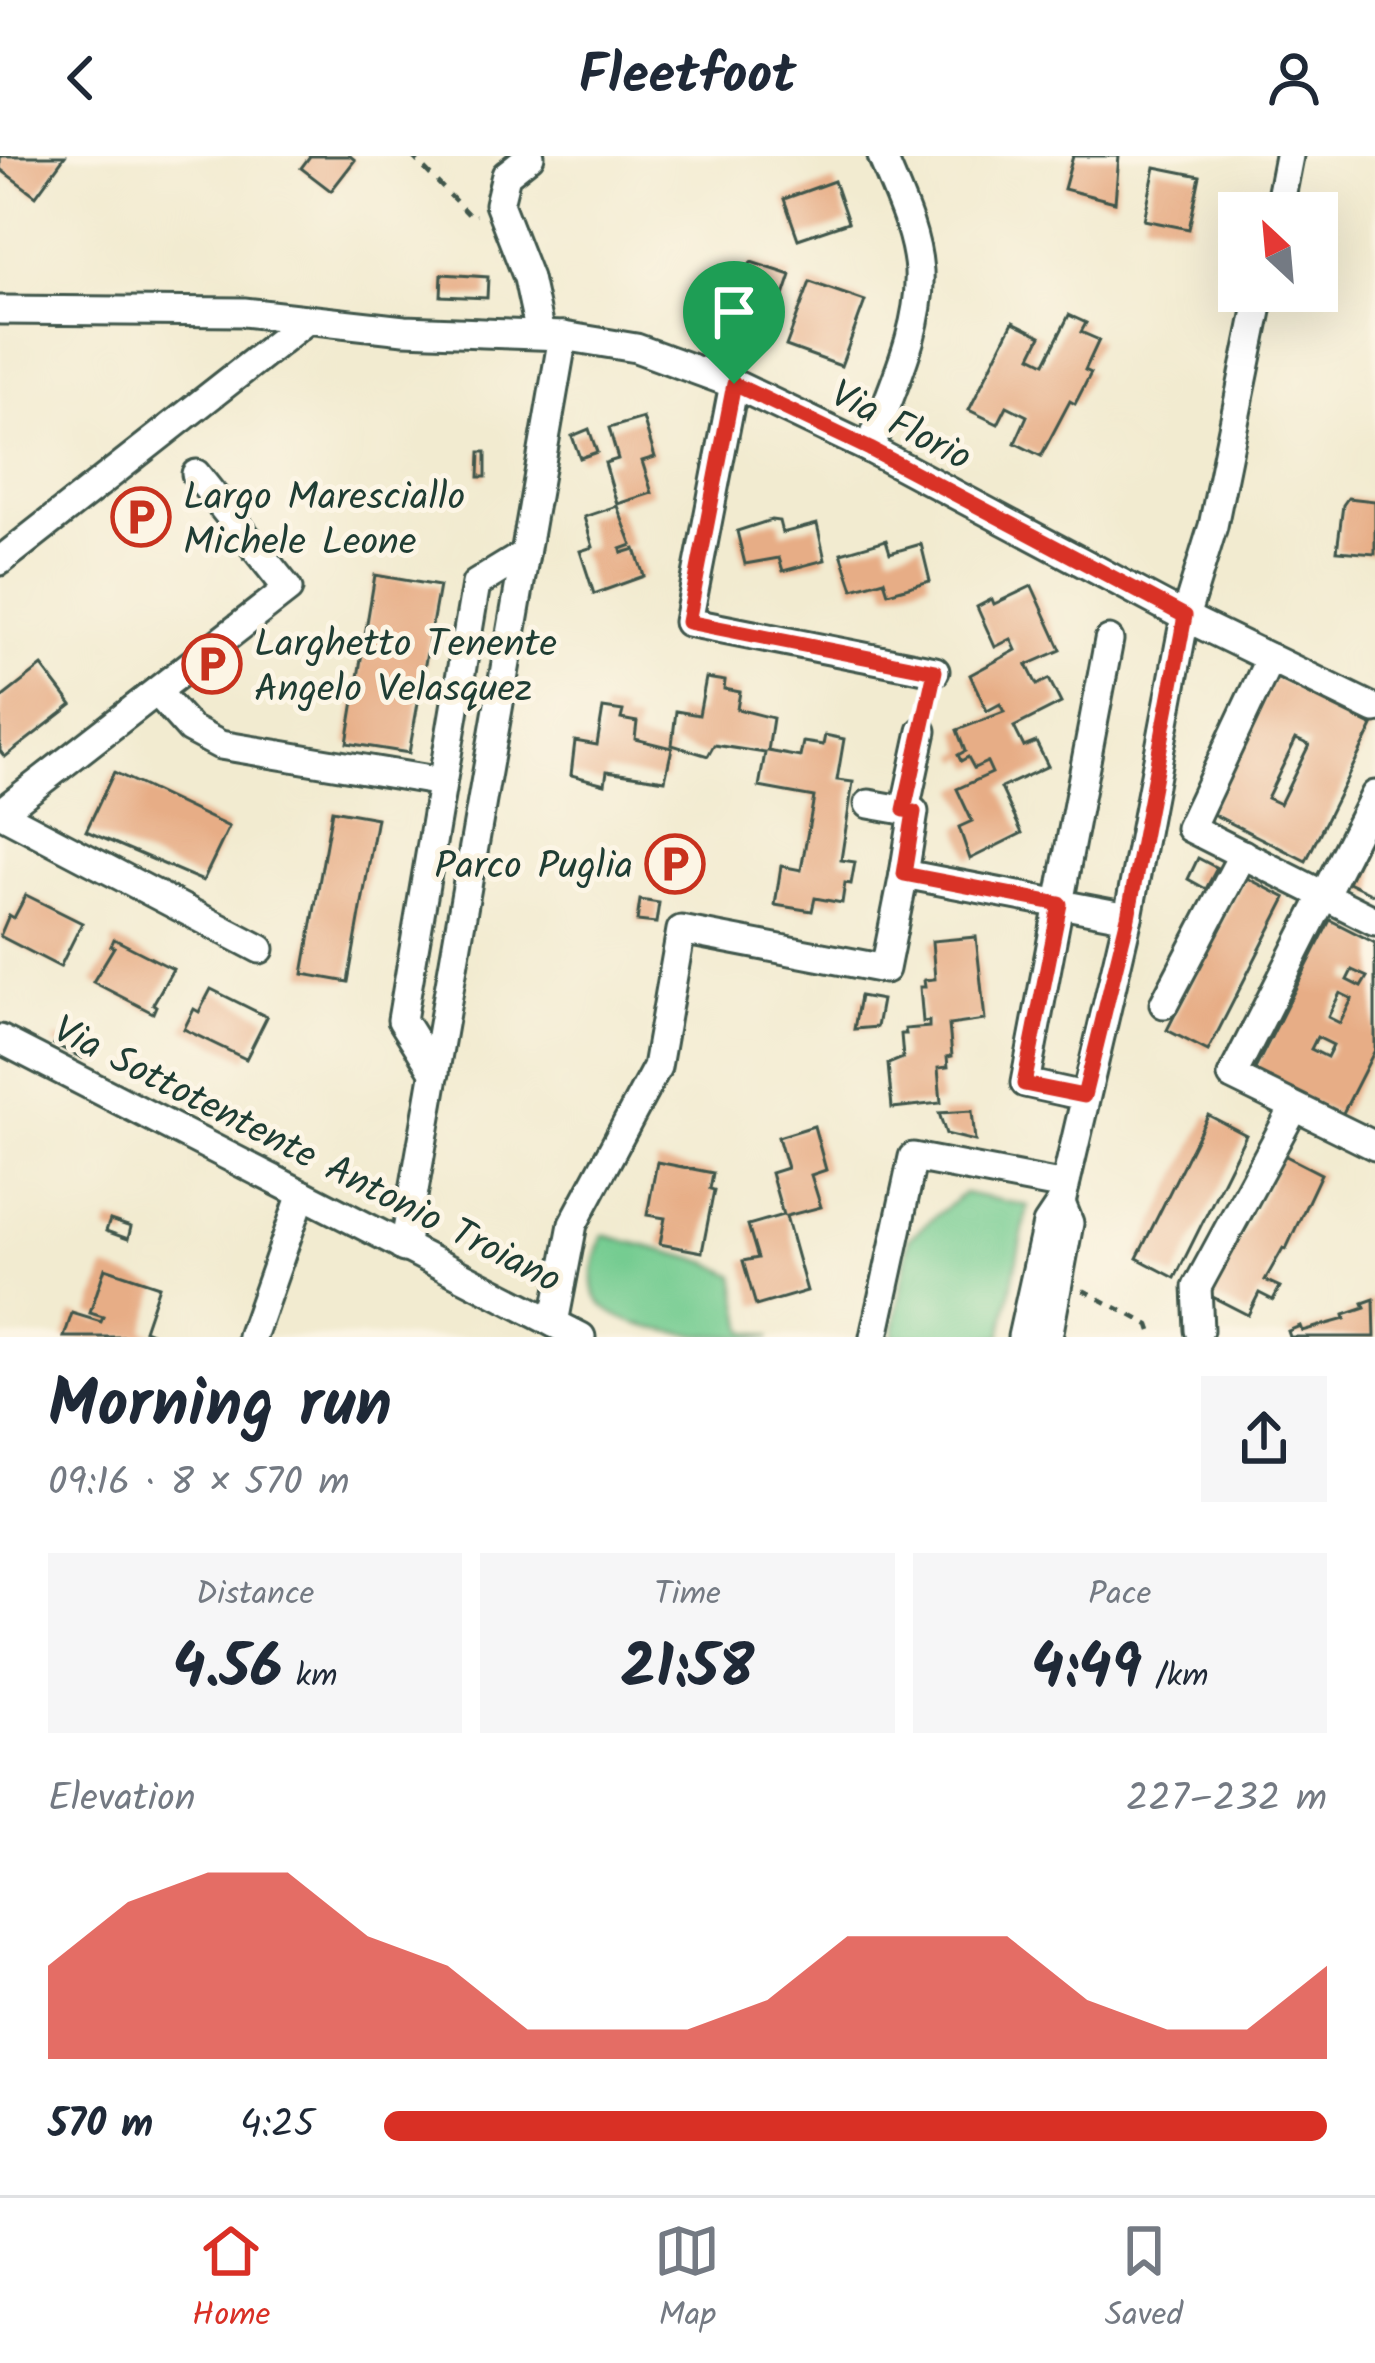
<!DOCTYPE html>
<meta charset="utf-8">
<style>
body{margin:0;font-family:Kalam,sans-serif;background:#f6f6f7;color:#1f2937;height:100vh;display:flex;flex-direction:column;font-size:45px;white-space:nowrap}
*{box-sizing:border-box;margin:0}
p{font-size:39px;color:#747a83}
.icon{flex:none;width:66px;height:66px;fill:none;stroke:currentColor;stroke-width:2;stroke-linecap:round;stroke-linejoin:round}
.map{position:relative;height:1181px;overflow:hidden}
.details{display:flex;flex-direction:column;background:#fff;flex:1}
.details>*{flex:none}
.needle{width:78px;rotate:334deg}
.controls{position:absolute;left:1218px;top:36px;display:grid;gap:24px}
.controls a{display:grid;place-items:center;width:120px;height:120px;border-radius:0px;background:#fff;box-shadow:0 12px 48px #0002;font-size:60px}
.pin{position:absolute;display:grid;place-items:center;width:102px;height:102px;color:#fff;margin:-123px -51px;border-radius:50% 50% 50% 0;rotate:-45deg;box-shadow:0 0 12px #0007}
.pin .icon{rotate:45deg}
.round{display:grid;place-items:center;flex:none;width:126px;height:126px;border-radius:0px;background:#f6f6f7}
.head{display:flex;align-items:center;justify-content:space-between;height:204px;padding:0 48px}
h1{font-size:66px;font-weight:700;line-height:90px}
.figures{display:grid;grid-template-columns:repeat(3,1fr);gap:18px;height:204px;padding:12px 48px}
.figures div{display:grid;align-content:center;border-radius:0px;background:#f6f6f7;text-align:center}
.figures b{font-size:60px;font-weight:700}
.figures small{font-size:33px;font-weight:400}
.figures p{font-size:33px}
.chart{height:336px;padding:24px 48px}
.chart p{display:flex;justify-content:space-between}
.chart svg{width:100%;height:216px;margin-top:12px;fill:#d93025;opacity:.7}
ul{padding:0 48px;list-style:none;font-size:39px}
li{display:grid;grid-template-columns:192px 144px 1fr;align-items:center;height:90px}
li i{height:30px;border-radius:15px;background:#d93025}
header{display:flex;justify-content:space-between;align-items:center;height:156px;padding:0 48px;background:#fff;font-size:54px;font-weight:700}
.dock{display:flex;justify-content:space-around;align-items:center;height:168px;border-top:3px solid #e0e1e3;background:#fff;font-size:33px;color:#747a83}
.dock a{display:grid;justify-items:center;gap:6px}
.dock .active{color:#d93025}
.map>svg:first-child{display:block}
</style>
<header><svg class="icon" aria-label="back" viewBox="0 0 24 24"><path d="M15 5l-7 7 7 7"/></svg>Fleetfoot<svg class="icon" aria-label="person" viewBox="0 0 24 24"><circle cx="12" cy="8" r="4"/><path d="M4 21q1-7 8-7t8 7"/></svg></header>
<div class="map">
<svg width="1375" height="1181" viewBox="0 0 1375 1181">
<rect width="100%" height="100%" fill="#fcf5e5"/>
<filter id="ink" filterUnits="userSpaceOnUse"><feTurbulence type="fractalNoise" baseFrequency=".00833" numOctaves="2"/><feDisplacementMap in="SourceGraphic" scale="24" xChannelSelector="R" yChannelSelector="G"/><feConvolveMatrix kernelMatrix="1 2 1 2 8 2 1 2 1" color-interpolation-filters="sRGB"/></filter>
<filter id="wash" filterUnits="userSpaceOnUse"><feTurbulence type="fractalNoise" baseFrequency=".004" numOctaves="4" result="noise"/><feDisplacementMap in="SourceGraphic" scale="48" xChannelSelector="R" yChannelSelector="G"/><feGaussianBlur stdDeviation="2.7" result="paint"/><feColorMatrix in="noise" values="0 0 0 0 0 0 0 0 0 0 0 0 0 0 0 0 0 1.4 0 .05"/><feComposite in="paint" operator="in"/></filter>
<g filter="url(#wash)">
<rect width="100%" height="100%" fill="#f2ebd0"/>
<g fill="#75cc91" stroke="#4a8462" stroke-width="3">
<path d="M964,1037L1028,1050L1001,1181H893L909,1082Z"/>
<path d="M603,1079L710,1107L735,1120L745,1175L771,1181C725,1181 606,1181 594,1134C590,1116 597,1096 603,1079Z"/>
</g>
<g id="blocks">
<g fill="#e7ad86" fill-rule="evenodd">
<path d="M0,0H65L36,40L0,13Z"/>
<path d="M310,0H350L355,4L331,35L301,12Z"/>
<path d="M1073,0H1119L1115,46L1064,33Z"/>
<path d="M1155,11L1200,20L1189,73L1144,64Z"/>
<path d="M834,25L848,66L798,83L784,43Z"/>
<path d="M751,106L791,119L776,164L730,150Z"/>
<path d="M442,118L488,121L487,142L441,140Z"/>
<path d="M810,126L865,145L841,210L786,190Z"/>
<path d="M1069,159L1086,167L1081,176L1099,184L1085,214L1091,217L1075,248L1070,245L1041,300L1015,287L1027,260L1007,250L998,268L969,254L1013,166L1041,180L1031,200L1045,207Z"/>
<path d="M643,262L655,301L642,305L652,337L617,348L605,307L618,303L609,272Z"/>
<path d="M589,273L597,296L580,302L572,280Z"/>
<path d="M480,296H486V321H479Z"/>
<path d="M1348,342L1375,345V398L1337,395L1343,349Z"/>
<path d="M617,350L632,389L621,393L622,397L635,393L644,420L594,438L580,395L593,391L584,361Z"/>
<path d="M771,364L779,365L782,377L817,368L825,404L783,415L779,402L745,408L737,375Z"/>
<path d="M886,384L890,397L921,388L930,425L888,437L884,424L853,433L841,397Z"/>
<path d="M375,419L439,430L409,597L347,587Z"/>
<path d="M1032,430L1061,494L1027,509L1037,529L1049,523L1061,547L1014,571L1024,591L1036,586L1048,610L1001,632L1022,677L970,703L959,671L972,665L957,633L992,617L987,606L974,612L968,601L961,605L958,599L965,595L957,574L1004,556L1000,548L987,555L970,519L1016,494L1011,483L995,491L977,451L992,443L994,448Z"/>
<path d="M42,510L72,549L5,601L0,595V543Z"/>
<path d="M1274,521L1373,570L1306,705L1207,655ZM1296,583L1309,589L1280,648L1267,642Z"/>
<path d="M706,522L725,525L724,533L740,536L737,553L773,562L768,595L800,601L803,586L823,589L825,579L844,583L837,624L853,626L841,704L855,706L851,728L845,727L842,747L815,742L812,755L775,749L781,710L801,714L814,641L759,631L765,597L714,589L708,600L672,589L676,555L699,559Z"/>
<path d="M603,552L623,555L621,563L637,566L635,583L672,592L665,624L607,615L605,628L571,619L575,585L597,589Z"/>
<path d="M114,616L229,671L203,725L86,675Z"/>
<path d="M332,654L377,662L348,826L303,818Z"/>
<path d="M1375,671V739L1348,726Z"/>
<path d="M1198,702L1217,712L1206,733L1188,723Z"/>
<path d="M1245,721L1286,742L1208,895L1167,874Z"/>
<path d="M26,739L82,767L60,811L0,780L9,759L14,762Z"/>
<path d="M640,744L659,747L656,767L637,765Z"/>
<path d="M1330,764L1375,787V894L1341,961L1253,917ZM1352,814L1367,821L1361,831L1347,824ZM1340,837L1352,843L1340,867L1328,861ZM1317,881L1333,889L1327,901L1311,893Z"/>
<path d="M976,781L985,864L949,869L952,900L947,901L948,911L938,912L941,947L892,952L888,908L903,902L901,878H906L905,873L929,871V865L923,866L920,831H925L924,824L935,823L932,785Z"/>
<path d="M114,783L173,813L153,848L156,850L153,857L93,826L114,791L111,790Z"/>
<path d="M211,833L267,861L246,903L184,873L194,853L199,856Z"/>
<path d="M860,840L882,844L877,871L854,873Z"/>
<path d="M57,881L85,894L82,902L54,888Z"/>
<path d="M972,955L975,985L946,978L939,957Z"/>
<path d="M1208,959L1246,979L1175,1122L1137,1102Z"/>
<path d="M814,970L826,1014L811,1019L821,1051L786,1060L807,1135L756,1150L743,1105L758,1102L748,1069L783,1059L771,1017L787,1012L778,981Z"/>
<path d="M1282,998L1321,1018L1286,1093L1283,1092L1265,1124L1280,1131L1273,1144L1259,1137L1248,1159L1207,1138L1235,1084L1238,1086L1248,1069Z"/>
<path d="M657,1006L713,1017L710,1033L714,1034L702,1096L660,1088L665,1062L647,1059Z"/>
<path d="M110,1064L131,1071L128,1083L106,1075Z"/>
<path d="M105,1112L159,1130L144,1174L161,1181H64L72,1157L101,1166L103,1161L90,1157Z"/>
<path d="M1374,1143L1375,1181H1290L1288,1175L1300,1170L1302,1175L1345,1163L1344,1159L1365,1152L1363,1147Z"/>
</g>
</g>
</g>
<g filter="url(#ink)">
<use href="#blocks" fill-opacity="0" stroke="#3f574b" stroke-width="3"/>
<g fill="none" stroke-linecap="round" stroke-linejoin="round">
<g stroke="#3f574b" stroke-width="33">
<g id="minor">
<path d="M530,0L506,19L499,48L528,122L540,178"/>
<path d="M1278,57L1289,0"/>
<path d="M0,154L244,156L404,174L563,180L636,192L734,228L870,293L1185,461L1375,553"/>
<path d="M734,228L688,466L935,515"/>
<path d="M870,293C889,237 922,175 919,115C916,74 897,37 882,0"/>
<path d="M0,405L307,164"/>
<path d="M1270,502L1190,672L1375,765"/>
<path d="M157,536L190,573L220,589L442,626"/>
<path d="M1375,639L1232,920L1375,990"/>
<path d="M869,648L914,656L904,718"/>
<path d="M905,654L922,575"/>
<path d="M0,657L288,433L196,318"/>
<path d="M2,658L260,793"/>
<path d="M1164,848L1243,698"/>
<path d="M0,883L581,1181"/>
<path d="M435,917L402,864L476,428L525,398"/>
<path d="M1084,940L1025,927L1109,484"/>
<path d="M404,1092L563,180"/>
<path d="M554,1167L573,1068L657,911L681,774L885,813L904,718L1128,761"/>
<path d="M1199,1174L1197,1131L1294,952"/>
<path d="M252,1181L302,1038"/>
<path d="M874,1181L913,1001L1065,1030"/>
<path d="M1022,1181L1047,1068L1061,1047L1128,761L1185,461L1213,370L1261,135"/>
<path d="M1048,1181L1069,1067L1061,1047"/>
</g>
</g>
<g stroke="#3f574b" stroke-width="4.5" stroke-dasharray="9 9" stroke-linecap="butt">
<path d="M412,0L471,61L476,59"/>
<path d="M1083,1134L1149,1169L1153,1181"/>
</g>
<use href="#minor" stroke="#fff" stroke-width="27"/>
</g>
</g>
<g fill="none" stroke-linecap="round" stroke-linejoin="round" filter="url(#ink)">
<g stroke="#fff" stroke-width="24">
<path id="route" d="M734,228L870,293L1185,460L1128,761L1084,940L1024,928L1060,748L904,718L914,656L904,654L935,515L688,466Z"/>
</g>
<use href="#route" stroke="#d93025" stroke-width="15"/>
</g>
<defs>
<g id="parking-ring" transform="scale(3)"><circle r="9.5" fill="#fcf5e5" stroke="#c8321e" stroke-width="1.5"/><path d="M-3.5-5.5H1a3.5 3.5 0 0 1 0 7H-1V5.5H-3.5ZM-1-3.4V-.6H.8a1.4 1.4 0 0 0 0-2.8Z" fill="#c8321e"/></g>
</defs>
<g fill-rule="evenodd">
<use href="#parking-ring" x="141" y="361"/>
<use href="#parking-ring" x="212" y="508"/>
<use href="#parking-ring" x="675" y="708"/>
</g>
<g text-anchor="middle" stroke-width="10" stroke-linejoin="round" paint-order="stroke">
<g font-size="39" fill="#1f3d34" stroke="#fcf5e5">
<text transform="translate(902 268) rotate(27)" y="14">Via Florio</text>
<text transform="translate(308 997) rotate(27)" y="14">Via Sottotentente Antonio Troiano</text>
</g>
<g font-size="39" fill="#1f3d34" stroke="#fcf5e5" text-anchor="start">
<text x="183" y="353">Largo Maresciallo<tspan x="183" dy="45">Michele Leone</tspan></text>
<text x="254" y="500">Larghetto Tenente<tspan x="254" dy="45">Angelo Velasquez</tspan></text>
<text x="633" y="722" text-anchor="end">Parco Puglia</text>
</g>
</g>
</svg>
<div class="controls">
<a><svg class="needle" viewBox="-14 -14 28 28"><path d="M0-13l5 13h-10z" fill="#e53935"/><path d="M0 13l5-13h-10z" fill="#747a83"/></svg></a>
</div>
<div class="pin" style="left:734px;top:228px;background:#1e9e55"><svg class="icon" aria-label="arrive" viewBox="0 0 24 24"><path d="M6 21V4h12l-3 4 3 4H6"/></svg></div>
</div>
<section class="details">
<div class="head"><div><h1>Morning run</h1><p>09:16 · 8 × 570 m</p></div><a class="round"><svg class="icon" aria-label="share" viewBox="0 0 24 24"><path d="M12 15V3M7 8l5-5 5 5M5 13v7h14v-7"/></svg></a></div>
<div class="figures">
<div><p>Distance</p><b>4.56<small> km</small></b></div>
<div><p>Time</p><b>21:58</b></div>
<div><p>Pace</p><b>4:49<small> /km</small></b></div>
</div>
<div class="chart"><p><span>Elevation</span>227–232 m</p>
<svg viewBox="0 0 160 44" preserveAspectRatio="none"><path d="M0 44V25L10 12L20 6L30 6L40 19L50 25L60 38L70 38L80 38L90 32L100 19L110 19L120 19L130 32L140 38L150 38L160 25V44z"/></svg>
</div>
<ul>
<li><b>570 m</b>4:25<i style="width:100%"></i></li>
</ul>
</section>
<nav class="dock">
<a class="active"><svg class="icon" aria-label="home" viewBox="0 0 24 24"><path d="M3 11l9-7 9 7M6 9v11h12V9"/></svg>Home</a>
<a><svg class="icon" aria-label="map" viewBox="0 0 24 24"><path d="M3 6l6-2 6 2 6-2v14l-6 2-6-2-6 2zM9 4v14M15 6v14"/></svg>Map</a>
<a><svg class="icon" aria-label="saved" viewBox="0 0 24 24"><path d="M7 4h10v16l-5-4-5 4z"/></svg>Saved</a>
</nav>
